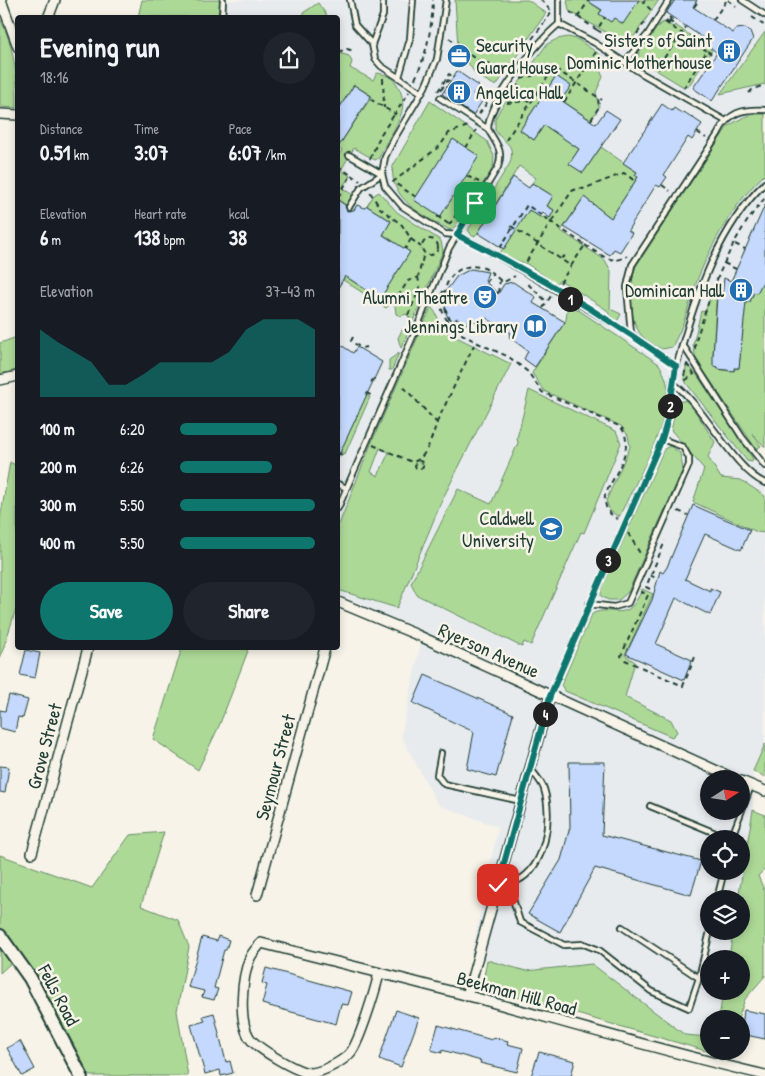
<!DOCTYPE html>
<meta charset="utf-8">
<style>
body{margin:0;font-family:"Patrick Hand",sans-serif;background:#20242c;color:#f1f3f6;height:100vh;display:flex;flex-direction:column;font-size:19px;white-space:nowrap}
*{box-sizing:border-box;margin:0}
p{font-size:16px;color:#9ea1a6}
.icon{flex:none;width:28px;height:28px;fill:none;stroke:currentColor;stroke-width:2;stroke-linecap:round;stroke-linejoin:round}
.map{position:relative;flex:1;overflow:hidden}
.panel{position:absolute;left:15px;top:15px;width:325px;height:635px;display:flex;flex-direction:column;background:#171b24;border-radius:5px;box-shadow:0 2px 8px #0003}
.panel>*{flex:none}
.needle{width:32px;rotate:78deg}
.buttons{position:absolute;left:700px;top:770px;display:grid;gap:10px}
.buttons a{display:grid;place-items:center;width:50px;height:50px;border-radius:50%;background:#171b24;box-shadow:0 2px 8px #0003;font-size:25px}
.pin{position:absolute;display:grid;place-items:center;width:42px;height:42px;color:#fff;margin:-21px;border-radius:10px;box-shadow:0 2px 8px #0006}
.km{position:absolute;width:25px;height:25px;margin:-12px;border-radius:50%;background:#222;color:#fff;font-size:14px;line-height:25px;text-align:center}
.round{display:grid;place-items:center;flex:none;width:52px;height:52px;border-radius:26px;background:#20242c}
.overview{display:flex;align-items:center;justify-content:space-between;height:85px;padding:0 25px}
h1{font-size:28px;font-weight:700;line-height:38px}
.figures{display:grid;grid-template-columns:repeat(3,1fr);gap:8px;height:85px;padding:5px 25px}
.figures div{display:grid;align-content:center}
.figures b{font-size:21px;font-weight:700}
.figures small{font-size:14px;font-weight:400}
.figures p{font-size:14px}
.chart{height:140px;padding:10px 25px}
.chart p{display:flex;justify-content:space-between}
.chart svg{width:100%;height:90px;margin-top:5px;fill:#0f766e;opacity:.7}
.cta{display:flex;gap:10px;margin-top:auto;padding:10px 25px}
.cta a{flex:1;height:58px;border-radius:30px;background:#0f766e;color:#fff;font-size:20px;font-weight:700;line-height:58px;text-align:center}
.cta a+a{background:#20242c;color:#f1f3f6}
ul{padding:0 25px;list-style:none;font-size:16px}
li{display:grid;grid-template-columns:80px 60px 1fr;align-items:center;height:38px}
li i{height:12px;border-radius:6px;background:#0f766e}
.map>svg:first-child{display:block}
</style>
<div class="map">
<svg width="765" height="1076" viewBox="0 0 765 1076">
<rect width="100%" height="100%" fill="#f7f3e8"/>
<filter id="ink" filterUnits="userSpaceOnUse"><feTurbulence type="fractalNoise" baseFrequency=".02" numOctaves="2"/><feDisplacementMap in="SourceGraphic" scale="10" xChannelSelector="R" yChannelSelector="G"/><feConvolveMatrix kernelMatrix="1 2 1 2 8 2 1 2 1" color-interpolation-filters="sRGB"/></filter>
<g filter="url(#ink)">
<path fill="#e8ebee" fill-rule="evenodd" d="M220,0H765V340L747,427L765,464V744L753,771V810L738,899H709V931H733L729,959H709V991H723L719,1019H709V1037L685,1035L593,964L526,971L471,956L498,827L438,805L401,736L423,632L338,595V18H218ZM709,779H741V811H709ZM709,839H741V871H709Z"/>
<g fill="#add997" stroke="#668b66" fill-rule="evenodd">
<path d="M142,0H220L218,17H138Z"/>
<path d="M455,0H528L546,13L496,86L476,75L458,47Z"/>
<path d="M567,0H595L592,4L601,10L599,14L614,18L639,0H659L633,38L626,44L569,11Z"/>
<path d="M318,3L328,17H306L303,13Z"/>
<path d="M0,18C14,47 18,76 17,108L0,107Z"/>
<path d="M664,22L673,27L675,25L712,50L688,87L682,86L638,59L639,52L660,24Z"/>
<path d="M765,32V84L720,94Z"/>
<path d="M568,37L577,39L602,56L604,63L600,70L603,77L596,92L599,107L591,120L561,100L570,86L556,76L520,130L534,140L544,125L579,149L570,163L583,173L601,147L637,172L635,175L638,177L611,218L584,197L561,231L605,260L611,271L610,309L621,314L618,320H612L607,310L560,280L556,284L527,264L499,254L529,210L540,217L549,218L554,210L547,206L553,196L532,183L536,178L519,166L478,233L473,237L468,230L510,163C516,142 503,144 495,130V119L500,109L547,44L557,39Z"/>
<path d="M339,53L349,56L352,62L350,68L373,80L377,73C390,75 395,79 400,90C411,115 387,135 379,158L375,160L354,148L341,170L350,176L342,188L353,195L346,205L338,200V156L342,150L338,147L372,96L354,85L338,110Z"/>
<path d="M430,101L487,141L494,156L493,168L456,226L450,230C425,217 388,199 393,166Z"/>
<path d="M755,114H765V174C736,201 715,237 700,273C691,295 687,318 676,339L672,347L662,349C655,346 647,342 642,336C628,320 629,285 636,266L728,126L744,117Z"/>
<path d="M379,192L397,212L437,238L441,241L443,251L413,321L406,314L401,316L396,314L395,306L392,303L386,308L343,280L345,276L380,299L409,253L383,234L391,221L367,206L374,195Z"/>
<path d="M765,276V447L752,433L761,446L756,449L696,359L693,345L701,311L705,312L714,288L723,292V297H717L716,303L713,356L718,369L729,371L739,368L745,302H750L754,292L757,293Z"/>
<path d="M568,303L659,364C663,371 667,380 668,389C669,426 635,483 619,517L610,511L606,501L630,447L628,435L621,426L544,391L532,373L566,320Z"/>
<path d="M431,307C438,313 438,323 444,331L511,364L443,498L397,608L338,590V527L371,444ZM380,448L389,452L378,476L371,472Z"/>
<path d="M410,328L401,348L398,338L402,330Z"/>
<path d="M17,337V370L0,374V343Z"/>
<path d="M399,353L392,370H389V360Z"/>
<path d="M687,364L697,375L753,459L752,462L747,461L686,383L684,376Z"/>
<path d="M529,390L616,431L621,443L584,533L581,532L531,645L524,642L522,647L417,595L411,583L458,489L491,504L518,443L517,438Z"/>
<path d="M365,394L370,397L345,454L338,451Z"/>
<path d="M688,400L715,442L708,457L721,478L741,480L765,496V533L757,532L693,502L704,469L671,430L677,402Z"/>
<path d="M670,446L680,453L683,469L628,592L619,600H608L601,596V590L664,449Z"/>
<path d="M10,462L17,466V606L0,659V519Z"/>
<path d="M642,589L653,594L625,655L635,662L625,697L671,720L677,732L672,737L565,691L561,685L592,614C613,603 627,627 642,589Z"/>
<path d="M182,648H243L248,651L219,726L198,770L153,739Z"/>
<path d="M765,744V777L753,771Z"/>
<path d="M753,810L765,815V869L758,876L765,892V976L745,999L738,1019H719L723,991H741V959H729L733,931H741V899H738Z"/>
<path d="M164,832L141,906L178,920L189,947L177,1011L188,1076H90L36,973L0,928V855L92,888L130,835Z"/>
<path d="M0,947L12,962L0,973Z"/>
<path d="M487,960L526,971L592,964L685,1035L709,1037V1051H726L724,1056L482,987Z"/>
</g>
<g fill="#c5d8fd" stroke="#1f3d34">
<path d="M586,0H639L623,24L614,18L611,22L599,14L602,10Z"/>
<path d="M675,0H697L693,7L733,33L736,29L745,28L750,31L753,39L712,101L693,88L717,53L707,44L709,42L666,13Z"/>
<path d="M457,71L479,86L473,94L483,100L473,115L442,94Z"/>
<path d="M556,76L571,86L561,100L596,124L606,110L620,119L583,173L569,164L579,149L544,125L534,140L520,130Z"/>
<path d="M354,85L371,96L338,147V110Z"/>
<path d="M662,104L672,111L674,108L683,114L684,112L702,124L692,140L688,137L664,175L667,177L660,187L656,185L628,230L632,233L620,252L614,249L610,255L564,227L584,197L611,218L638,177L635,175L637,172L623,163Z"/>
<path d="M453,139L479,156L440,217L414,200Z"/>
<path d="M513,177L529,188L532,183L553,196L547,206L554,210L550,218L543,213L540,217L529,210L504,249L478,233Z"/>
<path d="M338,200L345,205L347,211L354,210L357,205L365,208L367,206L391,221L383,235L410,252L380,299L345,276L338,288Z"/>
<path d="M765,205V278L757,293L754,292L750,302H746L739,368H734V371L718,369V367L713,366V356L717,296L722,297L724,278L731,281Z"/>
<path d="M471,269L488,272L485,281L498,294L504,284L513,282L536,297L533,303L565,322L535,367L524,359L528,351L509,337L511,333L486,318L477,322L468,320L467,324L457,318L452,322L448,318L445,310L446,291L457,276Z"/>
<path d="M338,343L353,353L357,347L382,362L338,457Z"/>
<path d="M693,505L750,530L741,550L705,534L685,579L710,591V588L720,592L710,615L676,598L656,644L692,660L684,680L626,654L652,600L660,571L663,573L667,567Z"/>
<path d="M26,650L40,653L35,678L20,675Z"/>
<path d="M425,675L513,714L496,777L467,769L474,732L413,703Z"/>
<path d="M9,695L28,700L23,718L18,717L15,732L0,728V710L5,711Z"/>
<path d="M569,762H605L602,835L701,861L691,895L595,868L560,932L528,914L561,860L570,827Z"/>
<path d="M0,766L9,767L5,793L0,792Z"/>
<path d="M218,936L229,940L226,950H224L214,988L218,989L214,1000L202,997L204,991L188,987L202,937L217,941Z"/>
<path d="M266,968L352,992L348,1005L341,1004L336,1024L262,1004L267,985L262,983Z"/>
<path d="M396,1010L419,1018L401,1067L379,1059Z"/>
<path d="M744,1010L765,1014V1039L741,1034Z"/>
<path d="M214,1013L226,1062L230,1061L233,1073L221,1076L220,1070L205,1074L191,1025L205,1021L203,1016Z"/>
<path d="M438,1025L492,1040L493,1037L508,1041L507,1044L523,1048L517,1072L480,1063L481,1061L442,1050V1053L431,1050Z"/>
<path d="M20,1041L35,1069L22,1076L7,1048Z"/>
<path d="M539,1052L575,1061L571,1076H531Z"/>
</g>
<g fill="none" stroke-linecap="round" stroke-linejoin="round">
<g stroke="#1f3d34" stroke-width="8">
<g id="lane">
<path d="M350,0L355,25L372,44L375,59L381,66L422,93"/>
<path d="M446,0L437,59L425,87L394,139L385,157L382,174L385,186L402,206L445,234L457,235L484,248L631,334"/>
<path d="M742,0L765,15"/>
<path d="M222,18L223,0"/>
<path d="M559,24L595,43L641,73L724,120"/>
<path d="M559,24V0"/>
<path d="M372,44L383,15V0"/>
<path d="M625,62L648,34L669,0"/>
<path d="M399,77L410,39L413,0"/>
<path d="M440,98L488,129"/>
<path d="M349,155L382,174"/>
<path d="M349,207L361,188L382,174"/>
<path d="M683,345L742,437L765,466"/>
<path d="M676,366L631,334L627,287L632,265L718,134C728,112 742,109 765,110"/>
<path d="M674,384C705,407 734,470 765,483"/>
<path d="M338,484L346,488"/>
<path d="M338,508L418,325L449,248L498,167C504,150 496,144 488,129C488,103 538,41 559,24"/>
<path d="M589,604L614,607L628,603L689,465V458L683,447L662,439"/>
<path d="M550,696L662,439C669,415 670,389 677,364C694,301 717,229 765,183"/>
<path d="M441,753L437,775L444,784L521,801"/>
<path d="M650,806L730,839"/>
<path d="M731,839L751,786"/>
<path d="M508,883L520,922L564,945L584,944L599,950L651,991L689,1008L699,978L710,931"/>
<path d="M498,885C504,884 512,884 517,881C546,867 553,817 544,789C542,782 535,775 531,769"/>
<path d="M717,899L724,871"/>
<path d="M622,927L699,978"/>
</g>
</g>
<g stroke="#1f3d34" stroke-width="12">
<g id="street">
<path d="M1,0L18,47"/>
<path d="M48,18L55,0"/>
<path d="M0,114L18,115"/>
<path d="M0,380L18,376"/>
<path d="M338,602L415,634L735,779"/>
<path d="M741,781L765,791"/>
<path d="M32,853L88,648"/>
<path d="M257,895L325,648"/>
<path d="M379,973C376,988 360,1040 351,1052C344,1061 323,1072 311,1073C298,1073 256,1048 249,1037C238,1019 242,977 250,958C252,953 257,948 261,943C330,960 400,978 469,996C568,1023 665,1052 765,1075"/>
<path d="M467,996L550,696"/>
</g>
</g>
<g stroke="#1f3d34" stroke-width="16">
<path id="secondary" d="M0,936L30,978L81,1076"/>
</g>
<g stroke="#1f3d34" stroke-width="2" stroke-dasharray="5 4" stroke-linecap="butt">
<path d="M645,0L643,2L652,11"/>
<path d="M728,0L736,6"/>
<path d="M694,7L699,0"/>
<path d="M570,12L578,17L589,0"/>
<path d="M578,17L597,30L605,17"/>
<path d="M752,17L765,26"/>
<path d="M713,20L727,0"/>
<path d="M666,21L672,25L673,24L668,19L669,17L674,21L675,19"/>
<path d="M665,22L707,51L683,89"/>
<path d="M597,30L623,45L630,43"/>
<path d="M637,34L647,19"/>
<path d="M449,38L474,58L481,62L492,64L505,74"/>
<path d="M532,39L552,12L541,0"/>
<path d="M707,51L715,56"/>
<path d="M338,52L347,49L354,51"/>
<circle cx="661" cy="63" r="5.5"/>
<path d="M664,58L686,27"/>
<path d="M383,78L384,108"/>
<path d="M415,79C427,54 432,27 433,0"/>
<path d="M521,79L556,69L602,100"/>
<path d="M517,85L538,103"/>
<path d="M441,90L448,80L451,82L445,92"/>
<path d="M438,91L449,74L453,77"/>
<path d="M749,93L753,89L765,85"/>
<path d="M370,99L395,114L409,92"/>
<path d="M564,102L596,52"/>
<path d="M507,103L533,100"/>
<path d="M479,114L489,100"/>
<path d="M591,120L599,107L598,97"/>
<path d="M697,132L706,138"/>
<path d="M506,140L553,69"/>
<path d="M466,148L476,130"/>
<path d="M370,159L381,134L394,115"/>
<path d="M338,166L351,175L338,197"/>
<path d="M351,175L360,181"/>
<path d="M467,176L479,182"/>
<path d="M662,185L670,191"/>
<path d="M370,192L380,208L402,225L411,239L405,249"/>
<path d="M416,197L393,182L440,146L449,133L468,126"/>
<path d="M482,206L491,213"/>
<path d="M437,216L450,225"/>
<path d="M449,225L476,186"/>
<path d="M511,226L571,266L585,245L551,222L525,264"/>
<circle cx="430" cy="247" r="8"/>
<path d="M411,239L421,247"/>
<path d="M735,244L745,249"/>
<path d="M585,245C598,253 612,266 627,256"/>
<path d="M500,248L527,205L551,222L572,191L579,188L583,189L624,173L635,181"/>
<path d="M561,258L565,256"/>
<path d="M724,263L736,269"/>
<path d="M486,283L493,273"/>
<path d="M560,283L571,266"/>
<path d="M716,283H723"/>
<path d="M528,284L547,302"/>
<path d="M443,291C437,306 444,316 452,328"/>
<path d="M498,293L500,280L506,281L515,276"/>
<path d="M393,304L408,281L418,277L424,253"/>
<path d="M543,308L551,296"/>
<path d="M408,315L420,288L418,277"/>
<path d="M455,320L459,325L457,327C430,302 448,257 484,268C491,271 494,275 500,280"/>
<path d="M427,325L449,327L478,343L509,357L528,372L542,392L621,427C636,448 614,475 605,495C604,507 608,514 618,519"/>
<path d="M353,337L351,341L361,348L367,347"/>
<path d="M695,349C695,340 699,331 702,322C715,279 735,232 765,198"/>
<path d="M687,364L694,374L686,380L684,376Z"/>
<path d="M371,382L374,379L377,380"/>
<path d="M366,393L371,395"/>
<path d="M437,422L474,345"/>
<path d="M373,445L412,462C427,460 432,435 437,423L401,384"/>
<path d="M338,453L344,456"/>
<circle cx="419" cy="465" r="4"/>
<path d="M678,511L688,515"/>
<path d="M628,533L641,555"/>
<path d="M650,575L657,579"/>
<path d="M650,589L646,587L665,541"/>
<path d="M641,594L642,592L648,595L621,656L625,660L683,686L695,657"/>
</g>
<use href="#lane" stroke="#f7f3e8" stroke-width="4.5"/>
<use href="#street" stroke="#f7f3e8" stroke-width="9"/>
<use href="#secondary" stroke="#f7f3e8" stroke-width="12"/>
</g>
</g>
<g fill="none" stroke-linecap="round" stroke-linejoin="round" filter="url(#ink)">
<g stroke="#fff" stroke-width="10">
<path id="route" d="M475,203L457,235C533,272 607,317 676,366L668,418L662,439L550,696L498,885"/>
</g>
<use href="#route" stroke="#0f766e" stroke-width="6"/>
</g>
<defs>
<g id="building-disc" transform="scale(1.25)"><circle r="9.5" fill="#1f6fb2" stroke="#f7f3e8"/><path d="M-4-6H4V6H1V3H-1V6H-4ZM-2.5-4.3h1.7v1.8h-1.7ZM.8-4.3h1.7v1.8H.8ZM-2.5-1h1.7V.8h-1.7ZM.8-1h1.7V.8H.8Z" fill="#fff"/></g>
<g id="office-disc" transform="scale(1.25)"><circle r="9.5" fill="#1f6fb2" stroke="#f7f3e8"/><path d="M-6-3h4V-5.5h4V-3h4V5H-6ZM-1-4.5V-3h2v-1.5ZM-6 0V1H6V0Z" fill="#fff"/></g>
<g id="theatre-disc" transform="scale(1.25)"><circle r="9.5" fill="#1f6fb2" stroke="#f7f3e8"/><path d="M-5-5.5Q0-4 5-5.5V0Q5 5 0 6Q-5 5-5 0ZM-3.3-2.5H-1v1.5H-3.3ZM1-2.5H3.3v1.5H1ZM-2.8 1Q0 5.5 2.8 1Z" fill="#fff"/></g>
<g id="library-disc" transform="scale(1.25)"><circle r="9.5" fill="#1f6fb2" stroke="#f7f3e8"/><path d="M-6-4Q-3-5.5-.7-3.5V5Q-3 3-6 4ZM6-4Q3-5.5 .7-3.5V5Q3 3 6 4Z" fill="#fff"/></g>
<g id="university-disc" transform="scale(1.25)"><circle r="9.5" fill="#1f6fb2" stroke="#f7f3e8"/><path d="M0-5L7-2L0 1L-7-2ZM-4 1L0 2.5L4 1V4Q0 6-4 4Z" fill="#fff"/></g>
</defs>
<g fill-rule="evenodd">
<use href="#building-disc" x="729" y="51"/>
<use href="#office-disc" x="459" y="56"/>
<use href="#building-disc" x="459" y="92"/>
<use href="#building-disc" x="741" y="290"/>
<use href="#theatre-disc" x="485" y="297"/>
<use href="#library-disc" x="535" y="326"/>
<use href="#university-disc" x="551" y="529"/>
</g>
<g text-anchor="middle" stroke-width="5" stroke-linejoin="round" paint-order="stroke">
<g font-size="19" fill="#1f3d34" stroke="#f7f3e8" text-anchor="end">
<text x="712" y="47">Sisters of Saint<tspan x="712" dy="22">Dominic Motherhouse</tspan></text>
<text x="476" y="52" text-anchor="start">Security<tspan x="476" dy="22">Guard House</tspan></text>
<text x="476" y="99" text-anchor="start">Angelica Hall</text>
<text x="724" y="297">Dominican Hall</text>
<text x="468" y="304">Alumni Theatre</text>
<text x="518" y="333">Jennings Library</text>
<text x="534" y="525">Caldwell<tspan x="534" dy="22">University</tspan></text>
</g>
<g font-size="19" fill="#1f3d34" stroke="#f7f3e8">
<text transform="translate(489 650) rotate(24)" y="7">Ryerson Avenue</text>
<text transform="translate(44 746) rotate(-75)" y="7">Grove Street</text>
<text transform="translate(275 767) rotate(-75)" y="7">Seymour Street</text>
<text transform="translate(517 993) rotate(15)" y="7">Beekman Hill Road</text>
<text transform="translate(59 995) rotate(62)" y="7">Fells Road</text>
</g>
</g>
</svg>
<div class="buttons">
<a><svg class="needle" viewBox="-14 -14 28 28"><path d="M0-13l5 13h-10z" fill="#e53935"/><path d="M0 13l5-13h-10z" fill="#9ea1a6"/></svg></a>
<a><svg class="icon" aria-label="locate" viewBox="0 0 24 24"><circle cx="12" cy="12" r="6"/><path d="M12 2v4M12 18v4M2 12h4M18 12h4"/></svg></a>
<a><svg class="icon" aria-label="layers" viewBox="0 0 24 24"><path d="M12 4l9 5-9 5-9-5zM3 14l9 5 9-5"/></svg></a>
<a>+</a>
<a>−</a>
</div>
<div class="pin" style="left:475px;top:203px;background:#1e9e55"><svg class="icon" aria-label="arrive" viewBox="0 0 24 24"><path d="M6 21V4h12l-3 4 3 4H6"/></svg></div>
<div class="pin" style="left:498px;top:885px;background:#d93025"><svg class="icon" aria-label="check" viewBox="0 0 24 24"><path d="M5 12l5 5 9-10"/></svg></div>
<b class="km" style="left:570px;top:299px">1</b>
<b class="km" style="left:670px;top:406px">2</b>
<b class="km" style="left:608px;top:560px">3</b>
<b class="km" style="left:545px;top:714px">4</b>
<section class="panel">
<div class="overview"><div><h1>Evening run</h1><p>18:16</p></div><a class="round"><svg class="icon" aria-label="share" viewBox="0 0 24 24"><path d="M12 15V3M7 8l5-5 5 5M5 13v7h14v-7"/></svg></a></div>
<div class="figures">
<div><p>Distance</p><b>0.51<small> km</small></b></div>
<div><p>Time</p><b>3:07</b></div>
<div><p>Pace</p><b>6:07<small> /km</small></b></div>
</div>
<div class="figures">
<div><p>Elevation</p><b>6<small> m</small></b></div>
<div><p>Heart rate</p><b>138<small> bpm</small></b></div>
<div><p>kcal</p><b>38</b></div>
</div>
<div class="chart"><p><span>Elevation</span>37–43 m</p>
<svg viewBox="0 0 160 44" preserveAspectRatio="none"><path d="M0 44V11L10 17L20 22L30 27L40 38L50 38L60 33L70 27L80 27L90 27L100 27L110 22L120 11L130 6L140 6L150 6L160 11V44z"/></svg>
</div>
<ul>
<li><b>100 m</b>6:20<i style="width:72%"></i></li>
<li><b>200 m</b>6:26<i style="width:68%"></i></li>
<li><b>300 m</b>5:50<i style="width:100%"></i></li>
<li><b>400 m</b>5:50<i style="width:100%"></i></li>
</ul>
<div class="cta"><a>Save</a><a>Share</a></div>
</section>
</div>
